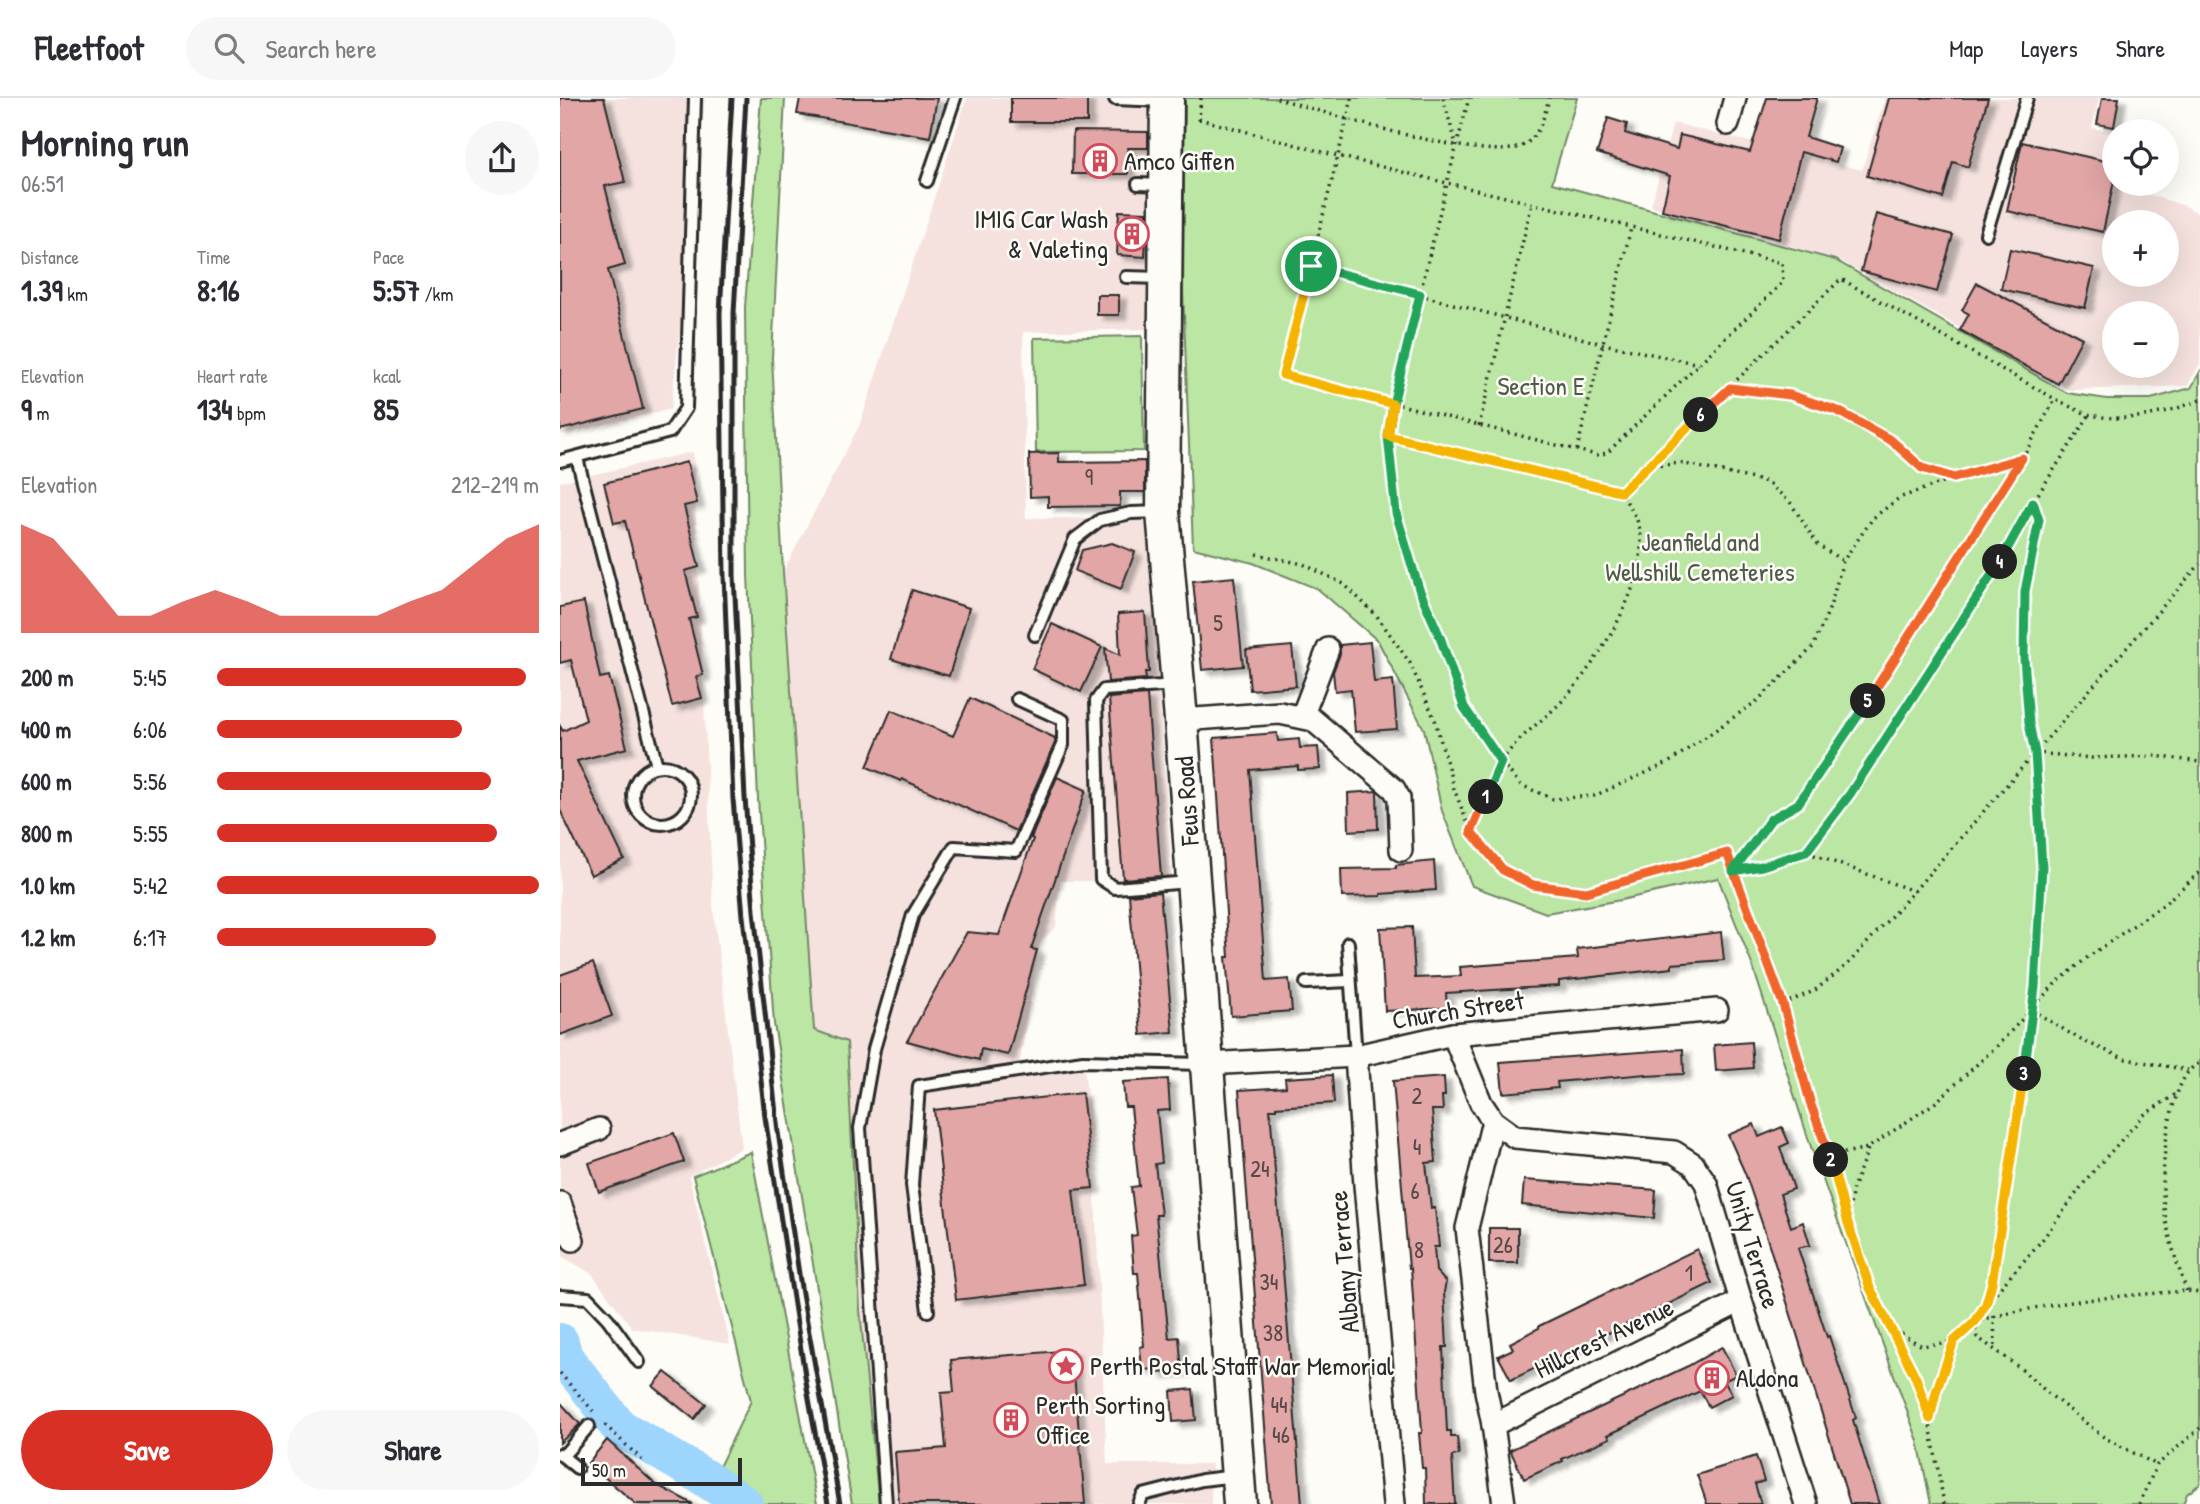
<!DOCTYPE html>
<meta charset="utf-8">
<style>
body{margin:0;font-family:"Patrick Hand",sans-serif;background:#f7f7f7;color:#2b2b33;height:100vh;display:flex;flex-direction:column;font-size:26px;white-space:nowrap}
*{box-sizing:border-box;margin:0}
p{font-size:23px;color:#7c7c81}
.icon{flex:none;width:38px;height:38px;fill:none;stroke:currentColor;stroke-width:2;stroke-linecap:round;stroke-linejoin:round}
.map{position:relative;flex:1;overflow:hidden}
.side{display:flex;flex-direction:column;background:#fff;width:560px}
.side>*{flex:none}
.buttons{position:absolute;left:1542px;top:21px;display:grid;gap:14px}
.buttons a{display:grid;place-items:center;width:77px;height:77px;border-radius:50%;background:#fff;box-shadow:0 7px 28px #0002;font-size:35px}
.scale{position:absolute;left:21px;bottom:18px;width:161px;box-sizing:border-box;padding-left:7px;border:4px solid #2b2b2b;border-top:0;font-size:19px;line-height:24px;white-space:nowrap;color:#2b2b2b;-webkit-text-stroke:5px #fdfcf7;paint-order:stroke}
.pin{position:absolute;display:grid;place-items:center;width:60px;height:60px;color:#fff;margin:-30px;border:4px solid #fff;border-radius:50%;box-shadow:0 2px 7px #0007}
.km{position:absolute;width:35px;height:35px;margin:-18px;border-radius:50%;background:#222;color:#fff;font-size:19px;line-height:35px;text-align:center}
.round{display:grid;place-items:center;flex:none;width:74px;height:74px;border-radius:37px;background:#f7f7f7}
.summary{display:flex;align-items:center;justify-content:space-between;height:119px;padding:0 21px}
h1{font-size:38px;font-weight:700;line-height:52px}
.metrics{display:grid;grid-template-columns:repeat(3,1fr);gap:10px;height:119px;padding:7px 21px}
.metrics div{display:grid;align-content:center}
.metrics b{font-size:30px;font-weight:700}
.metrics small{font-size:19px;font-weight:400}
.metrics p{font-size:19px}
.chart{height:196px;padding:14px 21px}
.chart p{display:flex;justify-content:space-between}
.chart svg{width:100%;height:126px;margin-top:7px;fill:#d93025;opacity:.7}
.action{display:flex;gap:14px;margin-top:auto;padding:14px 21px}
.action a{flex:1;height:80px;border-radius:42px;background:#d93025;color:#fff;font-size:28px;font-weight:700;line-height:80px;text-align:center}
.action a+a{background:#f7f7f7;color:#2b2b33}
ul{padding:0 21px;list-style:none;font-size:23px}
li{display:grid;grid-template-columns:112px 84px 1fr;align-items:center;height:52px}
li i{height:18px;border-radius:9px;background:#d93025}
header{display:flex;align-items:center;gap:42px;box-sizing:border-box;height:98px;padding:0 35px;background:#fff;border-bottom:2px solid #e1e1e2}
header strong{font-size:33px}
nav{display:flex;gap:38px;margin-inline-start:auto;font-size:24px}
.search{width:490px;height:63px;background:#f7f7f7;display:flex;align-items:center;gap:18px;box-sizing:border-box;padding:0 24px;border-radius:38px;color:#7c7c81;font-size:26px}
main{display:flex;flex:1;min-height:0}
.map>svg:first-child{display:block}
</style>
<header>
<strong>Fleetfoot</strong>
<div class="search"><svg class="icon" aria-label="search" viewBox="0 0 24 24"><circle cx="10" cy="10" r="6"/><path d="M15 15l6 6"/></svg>Search here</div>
<nav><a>Map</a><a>Layers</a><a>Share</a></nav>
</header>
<main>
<section class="side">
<div class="summary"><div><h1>Morning run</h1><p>06:51</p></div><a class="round"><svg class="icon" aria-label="share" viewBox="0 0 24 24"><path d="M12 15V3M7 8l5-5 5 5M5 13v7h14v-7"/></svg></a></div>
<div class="metrics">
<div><p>Distance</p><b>1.39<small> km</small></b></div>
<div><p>Time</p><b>8:16</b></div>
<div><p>Pace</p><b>5:57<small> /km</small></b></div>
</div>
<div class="metrics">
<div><p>Elevation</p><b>9<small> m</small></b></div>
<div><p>Heart rate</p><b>134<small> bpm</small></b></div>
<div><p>kcal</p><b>85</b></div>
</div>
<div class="chart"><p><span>Elevation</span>212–219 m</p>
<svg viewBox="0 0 160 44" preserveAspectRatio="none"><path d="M0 44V6L10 11L20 24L30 38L40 38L50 33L60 29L70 33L80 38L90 38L100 38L110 38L120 33L130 29L140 20L150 11L160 6V44z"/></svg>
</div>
<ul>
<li><b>200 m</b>5:45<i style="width:96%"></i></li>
<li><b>400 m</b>6:06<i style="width:76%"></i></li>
<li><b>600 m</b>5:56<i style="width:85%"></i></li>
<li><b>800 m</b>5:55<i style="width:87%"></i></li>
<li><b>1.0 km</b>5:42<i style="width:100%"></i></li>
<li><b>1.2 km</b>6:17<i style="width:68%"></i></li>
</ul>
<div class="action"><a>Save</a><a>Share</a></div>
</section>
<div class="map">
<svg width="1640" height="1406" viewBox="0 0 1640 1406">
<defs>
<filter id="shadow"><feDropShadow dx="7" dy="4.5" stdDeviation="2" flood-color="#0004"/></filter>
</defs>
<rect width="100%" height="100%" fill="#fdfcf7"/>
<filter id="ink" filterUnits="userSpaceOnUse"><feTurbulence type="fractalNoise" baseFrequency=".0143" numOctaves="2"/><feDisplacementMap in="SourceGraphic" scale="14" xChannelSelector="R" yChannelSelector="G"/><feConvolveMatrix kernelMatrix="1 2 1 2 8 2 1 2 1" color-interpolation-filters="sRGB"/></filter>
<g filter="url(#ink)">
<g fill="#f5e2de" fill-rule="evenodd">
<path d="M0,0H145L111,311L0,337Z"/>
<path d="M407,0H593L592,231L463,234L466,420L588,421L612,783H500L496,829L480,844L459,968L522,957L532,1032L547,1366H652L651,1406H319L300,1212L287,944L254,932L223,474L300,326Z"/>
<path d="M1325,0H1539L1532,30L1554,34V86H1565V90L1626,108L1640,117V266L1627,288L1510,292L1279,162L1091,108L1113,25L1302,72ZM1554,124H1606V177H1554ZM1554,215H1606V268H1554Z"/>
<path d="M133,354L153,808L182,1050L129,1078L170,1246L72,1230L32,1176L0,1157V384Z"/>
</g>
<g fill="#bbe6a3" stroke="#738867" stroke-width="2">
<path d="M201,0H225L212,260L223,474L254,932L287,944L300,1212L319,1406H292L214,926L198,701L188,477L185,209Z"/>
<path d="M625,0H1017L992,85L1275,162L1507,295L1547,301H1591L1631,290L1640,274V1386L1627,1396L1623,1406H1371L1358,1343L1250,1046L1193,869L1158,780L1061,802L986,815L912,788L882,713L864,631L818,543L758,491L693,465L633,450L623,192Z"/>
<path d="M582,238L584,353L476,354L474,240Z"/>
<path d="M191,1054L257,1406H173L158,1371L191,1303L133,1078Z"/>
</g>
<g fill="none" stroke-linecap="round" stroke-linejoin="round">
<path stroke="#9ed5fd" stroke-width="38" d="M0,1244L4,1259L59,1329L145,1380L184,1406"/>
</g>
<g fill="#e1a6a5" stroke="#2b2b2b" stroke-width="2" filter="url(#shadow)">
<path d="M0,0H44L65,84L45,88L65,167L48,172L83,311L0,332Z"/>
<path d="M240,0H377L370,39L237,16Z"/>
<rect x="451" y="0" width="76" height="24"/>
<path d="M1207,0H1257L1246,39L1280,50L1276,64L1241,54L1219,141L1102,112L1110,78L1037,55L1048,20L1067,26L1065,35L1117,51L1120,37L1190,54Z"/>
<path d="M1329,0H1428L1408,69L1393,64L1383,100L1307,78Z"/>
<path d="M1542,0H1559L1554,29L1537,26Z"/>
<path d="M513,33L588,34V50H568V76H512Z"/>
<path d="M1462,44L1554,65V83L1543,134L1447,113Z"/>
<path d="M559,113L587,114L585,159L557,157Z"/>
<path d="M1316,116L1393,137L1377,194L1301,173Z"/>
<path d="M1450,151L1534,170L1525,210L1441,191Z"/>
<path d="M1417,185L1522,240L1498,286L1400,232L1409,216L1402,212Z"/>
<rect x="537" y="197" width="22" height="20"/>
<path d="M499,355V364L585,363V394H560V408L488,409V398L470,399L469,356Z"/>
<path d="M127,364L137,405L124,408L139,469L125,473L137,519L129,521L143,577L136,579L142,600L112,608L65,423L54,425L44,385Z"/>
<path d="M552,445L575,454L561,491L515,473L522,452Z"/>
<path d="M674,479L683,568L642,572L633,483Z"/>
<path d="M352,492L409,510L389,578L331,561Z"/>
<path d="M24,504L40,580L49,578L67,650L17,663L64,761L31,777L0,712V628L3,633L26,622L11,562L0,565V509Z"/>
<path d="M585,514L589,574H585L586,581L548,584L545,550L560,557L558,516Z"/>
<path d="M492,526L542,549L521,594L472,571Z"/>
<path d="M810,544L814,584L833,582L837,631L795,634L791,591L775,593L773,574L780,556V547Z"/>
<path d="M732,548L736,588L690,592L686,552Z"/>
<path d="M587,597L601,778L563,781L549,600Z"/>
<path d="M410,600L495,640V645L456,733L342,681L341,683L307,669L331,612L393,638Z"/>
<path d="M717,635L718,643L739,641L740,650L758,649L760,671L738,672V668L690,672L706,883L729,881L732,913L671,918L666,859H669L654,640Z"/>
<path d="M497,679L526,692L471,851L477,852L448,957L421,951L419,962L347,943L407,834L439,837L473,741L471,740Z"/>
<path d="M817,693L818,731L789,733L788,695Z"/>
<path d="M874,763L876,792L821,796V798L782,799L781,771L836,770V767Z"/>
<path d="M600,794L613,934L581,937L569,797Z"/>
<path d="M852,829L855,880L901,878L900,869L1018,860L1017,851L1161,834L1164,862L1112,866V870L999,883V888L886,895L887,910L825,913L820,830Z"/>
<path d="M33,865L52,918L0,937V877Z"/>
<path d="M1191,944L1193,970L1156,973L1154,947Z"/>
<path d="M1123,951L1124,976L1086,978V976L997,984L998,990L943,995L940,964Z"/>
<path d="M772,977L774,1005L716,1009V1011H710L742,1406H711L679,992L726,989L725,980Z"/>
<path d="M884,979L885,998H882L883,1012H872L876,1064L866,1065L871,1110H875L879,1149H874L876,1173L886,1184L884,1194L887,1249H883L887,1333H891V1339H897L899,1357L892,1358L895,1406H866L865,1370H862L859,1335H862L851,1170H849L844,1113L833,983Z"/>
<path d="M608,981L610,1012L597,1013L602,1065L595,1066L601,1117H596L609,1240L619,1239L622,1273L596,1275V1271L582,1272L580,1249L584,1248L578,1175H574L571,1138L577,1137L571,1089L579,1088L571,1009H565L563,984Z"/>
<path d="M522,995L533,1090L513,1092L524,1187L396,1202L374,1012Z"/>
<path d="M1194,1026L1199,1039L1222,1029L1229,1045L1220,1049L1234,1091L1220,1096L1231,1129L1243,1124L1250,1147L1238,1150L1267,1239L1269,1238L1285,1286L1296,1320L1293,1322L1319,1406H1290L1206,1137L1185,1075L1168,1037Z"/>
<path d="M114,1035L124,1064L39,1094L29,1065Z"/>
<path d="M964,1082L1096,1092L1094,1120L962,1107Z"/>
<rect x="929" y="1130" width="29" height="35"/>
<path d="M1137,1151L1152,1185L951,1282L938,1258L953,1251L950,1245L979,1230V1228Z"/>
<path d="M1162,1249L1176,1277L1164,1283L1172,1297L1149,1309L1140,1293L1048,1337L1050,1340L1002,1361L1003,1363L964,1381L950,1352L1128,1268Z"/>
<path d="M512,1252L525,1406H339L335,1354L386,1350L381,1295L394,1294L391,1262Z"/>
<path d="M105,1274L146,1306L134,1321L93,1288Z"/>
<path d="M633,1291L636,1322L613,1324L611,1293Z"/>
<path d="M0,1304L20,1326L0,1345Z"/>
<path d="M47,1342L95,1386L133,1406H76L28,1365Z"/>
<path d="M1196,1358L1204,1383L1195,1386L1201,1406H1147L1137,1377Z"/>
</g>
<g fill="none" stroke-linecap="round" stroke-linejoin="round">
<g stroke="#2b2b2b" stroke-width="16">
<g id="lane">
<path d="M555,1L604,3"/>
<path d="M367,83L395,0"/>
<path d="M578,86L602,87"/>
<path d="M1426,136L1467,0"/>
<path d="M566,179L602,180"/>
<path d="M17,360L97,668"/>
<path d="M0,363L110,334L126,310L135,0"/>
<path d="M475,537L515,441L540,422L571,415L600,414"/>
<path d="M616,587L544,592L536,603L541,781L555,790L629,784"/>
<circle cx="102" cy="697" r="29"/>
<path d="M788,845L796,958"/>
<path d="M746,885L790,883"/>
<path d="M0,1198L28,1200L48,1221L79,1264"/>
<path d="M368,1213L352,1087L359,988L523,963L642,966"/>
<path d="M0,1356L17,1370"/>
<path d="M3,1358L29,1328"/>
<path d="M326,1406L300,1030L314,951L353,817L394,749L456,753L503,647V622L457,601"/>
<path d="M579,1406L583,1397L642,1382L675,1378"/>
</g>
</g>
<g stroke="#2b2b2b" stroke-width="26">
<g id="street">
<path d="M1168,26L1175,0"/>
<path d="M742,619L768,551"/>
<path d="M621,622L720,615L753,622L834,691L839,700L841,752"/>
<path d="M893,936L921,1005L933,1023L955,1039L1114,1054L1133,1066L1146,1085L1181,1203L1246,1406"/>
<path d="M796,958L805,1087L834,1406"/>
<path d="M647,966L796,958L893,936L1157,912"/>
<path d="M933,1023L907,1130L926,1293L933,1327L944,1406"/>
<path d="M0,1046L39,1031"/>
<path d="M0,1105L13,1142"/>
<path d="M933,1327L1181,1203"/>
</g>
</g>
<g stroke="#2b2b2b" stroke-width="37">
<path id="secondary" d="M607,0L603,414L621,622L680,1406"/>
</g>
<g stroke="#2b2b2b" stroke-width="3.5" stroke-dasharray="2 5" stroke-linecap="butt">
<path d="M641,0L639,21L778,58L723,277L1028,355L1037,357L1047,355L1223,184L1222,165L887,85L909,0"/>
<path d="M717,0C760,13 930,68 964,47C980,37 985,16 989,0"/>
<path d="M792,0L778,58L887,85L833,306L828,338L1061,394L1281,181L1495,301C1506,306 1519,314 1531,317C1568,325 1605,316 1640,302"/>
<path d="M883,0L896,46"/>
<path d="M751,168L1043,246L1139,266"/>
<path d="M1170,290L1230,297L1278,313L1332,343L1362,370L1392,380"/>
<path d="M919,328L972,105"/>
<path d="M828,338L836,415L860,491L880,539L904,609L941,664L961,687L993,701L1034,698L1108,665L1197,603L1253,549L1270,509L1283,463L1313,420L1339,400L1394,380L1462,361L1495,301"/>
<path d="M1017,352L1071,130"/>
<path d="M1086,369L1121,365L1207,384L1230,404L1258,447L1283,463"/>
<path d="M696,456L743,466L784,486L817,518L850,565L875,622L894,691L911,734L943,772L973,787L1026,794L1167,755L1173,773L1211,721L1238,706L1263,673L1462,361"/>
<path d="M1475,655L1531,660L1595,658L1640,664"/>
<path d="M911,734C921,712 928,685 941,665C956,639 985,622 1005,600C1039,562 1092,481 1079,428C1076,417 1067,405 1061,395"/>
<path d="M1246,754L1290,696L1447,452L1473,404L1530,316"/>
<path d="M1354,793L1640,466"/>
<path d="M1223,906L1254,893L1287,867L1354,793L1246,754L1202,768L1173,773L1223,906L1251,1007L1270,1058L1287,1123L1309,1190L1356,1280L1369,1319"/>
<path d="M1472,912L1521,942L1566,961L1628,972"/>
<path d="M1270,1058L1308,1050L1376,1004L1437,948L1494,887L1528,859L1603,807L1640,774"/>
<path d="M1288,1120L1293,1090L1308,1051"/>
<path d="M1627,1193C1617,1166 1608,1139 1604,1110C1600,1076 1607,1002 1628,974C1631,970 1636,967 1640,964"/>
<path d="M1427,1205L1482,1142L1530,1077L1584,1017L1616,996"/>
<path d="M1434,1218L1435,1251"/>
<path d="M1414,1224L1417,1239L1460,1270L1489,1296L1545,1340L1597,1367"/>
<path d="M1414,1224C1484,1204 1554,1198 1627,1193L1640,1195"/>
<path d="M1335,1232L1362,1248L1394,1243"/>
<path d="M0,1275L33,1313"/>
<path d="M45,1327L82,1362"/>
<path d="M1384,1406L1369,1321L1376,1294L1394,1243L1414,1224L1426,1206L1432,1185L1472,912L1482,768L1475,655L1469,625L1464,560L1465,493L1479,423L1473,404"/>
<path d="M1579,1406L1597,1367L1640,1330"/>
</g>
<use href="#lane" stroke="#fdfcf7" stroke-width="10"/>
<use href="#street" stroke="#fdfcf7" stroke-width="21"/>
<use href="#secondary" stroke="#fdfcf7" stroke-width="32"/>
<g stroke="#2b2b2b" stroke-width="5">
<path d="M172,0L160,215L164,477L173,701L183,818L205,1019L246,1284L268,1406"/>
<path d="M186,0L174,215V477L185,700L194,813L218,1034L242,1196L280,1406"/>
</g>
</g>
</g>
<g fill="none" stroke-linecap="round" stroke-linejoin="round" filter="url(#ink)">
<g stroke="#fff" stroke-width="14">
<path id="split-1" d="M751,168L860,196L833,306L828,338L836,415L859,491L880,539L904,609L941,664L926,699"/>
</g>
<g stroke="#fff" stroke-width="14">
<path id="split-2" d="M926,699L911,734L943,772L973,787L1026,794L1167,755L1223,906L1251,1007L1271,1062"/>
</g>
<g stroke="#fff" stroke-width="14">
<path id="split-3" d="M1271,1062L1287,1122L1310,1190L1356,1280L1370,1321L1376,1294L1394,1243L1415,1224L1426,1206L1432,1185L1464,976"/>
</g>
<g stroke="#fff" stroke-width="14">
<path id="split-4" d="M1440,464L1473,404L1479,422L1465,493L1464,560L1469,625L1475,655L1482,768L1475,889L1464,976"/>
</g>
<g stroke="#fff" stroke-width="14">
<path id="split-5" d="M1308,603L1238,706L1211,721L1173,773L1202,768L1246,754L1290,696L1440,464"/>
</g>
<g stroke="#fff" stroke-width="14">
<path id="split-6" d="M1141,317L1170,290L1230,297L1278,313L1332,343L1362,370L1394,380L1462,360L1308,603"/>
</g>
<g stroke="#fff" stroke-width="14">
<path id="split-7" d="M751,168L723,277L833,306L828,338L1061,394L1141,317"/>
</g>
<use href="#split-1" stroke="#22a559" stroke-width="9"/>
<use href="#split-2" stroke="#f0652b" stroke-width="9"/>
<use href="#split-3" stroke="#f5b400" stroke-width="9"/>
<use href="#split-4" stroke="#22a559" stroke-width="9"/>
<use href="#split-5" stroke="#22a559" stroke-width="9"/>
<use href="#split-6" stroke="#f0652b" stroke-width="9"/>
<use href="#split-7" stroke="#f5b400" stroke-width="9"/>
</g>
<defs>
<g id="building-ring" transform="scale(1.75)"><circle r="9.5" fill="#fdfcf7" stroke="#d1495b" stroke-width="1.5"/><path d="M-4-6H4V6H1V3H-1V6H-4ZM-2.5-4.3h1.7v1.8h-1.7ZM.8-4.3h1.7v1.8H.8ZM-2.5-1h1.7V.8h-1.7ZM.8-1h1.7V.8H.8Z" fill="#d1495b"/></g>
<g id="sight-ring" transform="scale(1.75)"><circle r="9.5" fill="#fdfcf7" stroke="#d1495b" stroke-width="1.5"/><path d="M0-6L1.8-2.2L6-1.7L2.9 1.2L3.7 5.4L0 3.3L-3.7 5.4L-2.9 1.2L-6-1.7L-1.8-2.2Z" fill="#d1495b"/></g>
</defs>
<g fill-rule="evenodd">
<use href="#building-ring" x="540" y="63"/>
<use href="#building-ring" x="572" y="136"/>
<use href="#sight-ring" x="506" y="1268"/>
<use href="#building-ring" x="1152" y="1280"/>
<use href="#building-ring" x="451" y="1322"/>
</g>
<g text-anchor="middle" stroke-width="5" stroke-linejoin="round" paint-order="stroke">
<g font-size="23" fill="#584a4a">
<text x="529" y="387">9</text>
<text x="658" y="533">5</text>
<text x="857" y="1006">2</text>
<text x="857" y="1057">4</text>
<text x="700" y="1079">24</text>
<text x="855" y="1101">6</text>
<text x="943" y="1155">26</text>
<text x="859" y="1160">8</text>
<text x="1129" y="1183">1</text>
<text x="709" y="1192">34</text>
<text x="713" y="1243">38</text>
<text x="719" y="1315">44</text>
<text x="721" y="1345">46</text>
</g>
<g font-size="26" fill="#2b2b2b" stroke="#fdfcf7" text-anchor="start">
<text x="564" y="72">Amco Giffen</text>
<text x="548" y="130" text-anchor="end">IMIG Car Wash<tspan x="548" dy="30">&amp; Valeting</tspan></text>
<text x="530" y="1277">Perth Postal Staff War Memorial</text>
<text x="1176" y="1289">Aldona</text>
<text x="476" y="1316">Perth Sorting<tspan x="476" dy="30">Office</tspan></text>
</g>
<g font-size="26" fill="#4f5a49" stroke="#fdfcf7">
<text x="981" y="297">Section E</text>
<text x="1140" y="453">Jeanfield and<tspan x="1140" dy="30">Wellshill Cemeteries</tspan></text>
</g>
<g font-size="26" fill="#2b2b2b" stroke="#fdfcf7">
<text transform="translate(627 703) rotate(-94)" y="9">Feus Road</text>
<text transform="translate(898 912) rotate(-9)" y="9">Church Street</text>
<text transform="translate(1193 1147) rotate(73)" y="9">Unity Terrace</text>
<text transform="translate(784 1164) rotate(-95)" y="9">Albany Terrace</text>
<text transform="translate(1044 1240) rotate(-26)" y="9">Hillcrest Avenue</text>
</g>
</g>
</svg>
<div class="buttons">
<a><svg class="icon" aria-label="locate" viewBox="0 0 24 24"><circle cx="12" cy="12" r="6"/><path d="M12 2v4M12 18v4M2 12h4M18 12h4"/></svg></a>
<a>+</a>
<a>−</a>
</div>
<div class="scale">50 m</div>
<div class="pin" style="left:751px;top:168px;background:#1e9e55"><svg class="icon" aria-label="arrive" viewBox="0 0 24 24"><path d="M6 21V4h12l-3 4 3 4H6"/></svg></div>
<b class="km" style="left:926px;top:699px">1</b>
<b class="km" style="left:1271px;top:1062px">2</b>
<b class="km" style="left:1464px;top:976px">3</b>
<b class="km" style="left:1440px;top:464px">4</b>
<b class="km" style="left:1308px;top:603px">5</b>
<b class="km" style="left:1141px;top:317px">6</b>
</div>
</main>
